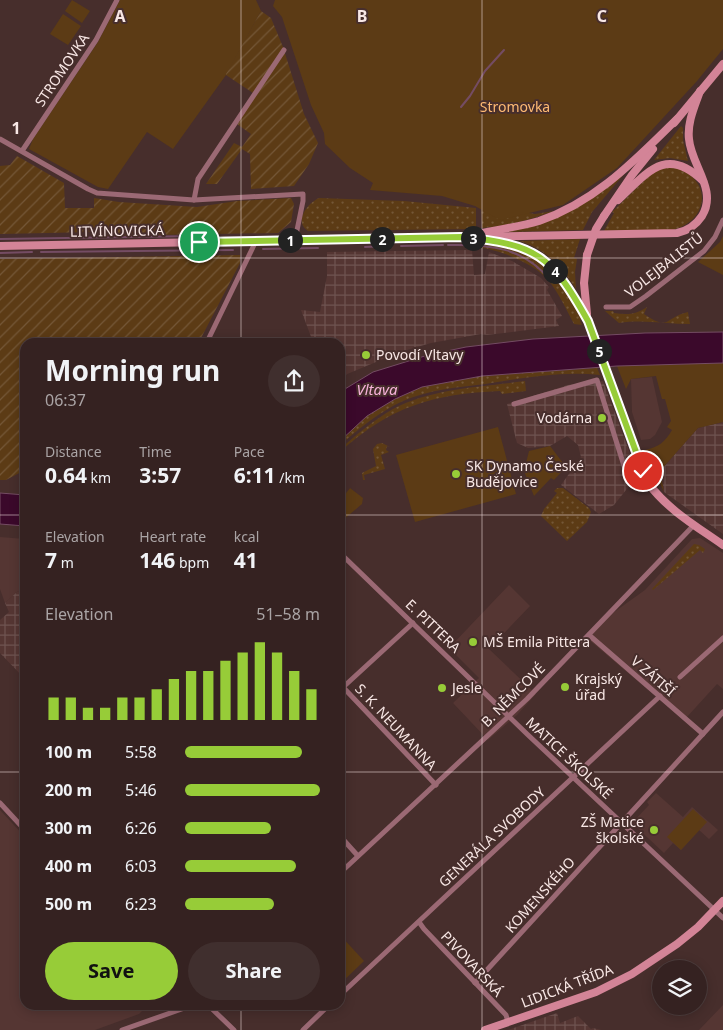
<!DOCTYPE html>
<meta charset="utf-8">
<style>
body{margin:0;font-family:"Noto Sans",sans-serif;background:#402f2e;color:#f1f3f6;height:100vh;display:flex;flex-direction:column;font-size:19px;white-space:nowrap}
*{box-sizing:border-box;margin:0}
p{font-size:16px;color:#aaa4a5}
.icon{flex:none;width:28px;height:28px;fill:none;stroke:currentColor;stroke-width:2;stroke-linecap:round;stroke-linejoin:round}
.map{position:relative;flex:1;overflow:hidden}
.panel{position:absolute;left:20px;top:338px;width:325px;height:672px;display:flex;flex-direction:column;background:#352221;border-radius:15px;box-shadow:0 2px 12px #0003,0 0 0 1px #4f3f3f}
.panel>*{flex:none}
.tools{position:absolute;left:652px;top:960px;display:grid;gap:10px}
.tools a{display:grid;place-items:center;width:55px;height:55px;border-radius:50%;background:#352221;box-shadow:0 2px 12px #0003,0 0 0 1px #4f3f3f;font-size:25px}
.pin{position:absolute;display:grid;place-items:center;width:42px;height:42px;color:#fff;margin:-21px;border:2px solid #fff;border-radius:50%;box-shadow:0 1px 5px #0007}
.km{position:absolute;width:25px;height:25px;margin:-12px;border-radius:50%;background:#222;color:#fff;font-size:14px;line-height:25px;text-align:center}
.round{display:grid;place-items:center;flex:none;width:52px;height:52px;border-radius:26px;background:#402f2e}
.head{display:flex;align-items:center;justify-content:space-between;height:85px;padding:0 25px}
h1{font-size:28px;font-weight:700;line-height:38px}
.stats{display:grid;grid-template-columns:repeat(3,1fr);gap:8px;height:85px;padding:5px 25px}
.stats div{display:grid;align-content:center}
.stats b{font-size:21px;font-weight:700}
.stats small{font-size:14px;font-weight:400}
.stats p{font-size:14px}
.chart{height:140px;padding:10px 25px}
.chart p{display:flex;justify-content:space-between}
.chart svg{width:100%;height:90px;margin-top:5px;stroke:#97cc38;stroke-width:6}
.action{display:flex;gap:10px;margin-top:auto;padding:10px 25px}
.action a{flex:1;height:58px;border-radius:30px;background:#97cc38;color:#111;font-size:20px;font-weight:700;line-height:58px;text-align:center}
.action a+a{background:#402f2e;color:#f1f3f6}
ul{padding:0 25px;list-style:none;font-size:16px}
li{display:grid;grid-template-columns:80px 60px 1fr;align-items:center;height:38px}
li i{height:12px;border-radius:6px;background:#97cc38}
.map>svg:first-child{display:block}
</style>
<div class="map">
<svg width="723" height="1030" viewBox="0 0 723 1030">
<defs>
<pattern id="industrial-grid" width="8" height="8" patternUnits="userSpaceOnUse" patternTransform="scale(1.25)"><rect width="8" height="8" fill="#553633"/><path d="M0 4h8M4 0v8" fill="none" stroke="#6e5350"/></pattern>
<pattern id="grass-dots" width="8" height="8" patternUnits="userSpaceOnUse" patternTransform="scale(1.25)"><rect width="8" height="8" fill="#5c3b15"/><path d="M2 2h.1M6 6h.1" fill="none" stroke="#745737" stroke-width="1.8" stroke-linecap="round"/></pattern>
<pattern id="garden-furrows" width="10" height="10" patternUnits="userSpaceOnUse" patternTransform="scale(1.25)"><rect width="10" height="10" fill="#5c3b15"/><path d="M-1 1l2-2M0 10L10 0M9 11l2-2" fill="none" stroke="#745737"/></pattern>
</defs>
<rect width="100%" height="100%" fill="#472e2c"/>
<g fill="#553633">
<path d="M652,377L662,422L655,435L650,439L641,440L632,412L631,379Z"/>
<path d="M0,537L25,539V599L18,591L5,603L0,589Z"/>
<path d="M700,538L723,553V689L717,684L686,718L652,686L648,690L588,639L610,615L645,590L692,539Z"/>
<path d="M509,585L530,606L489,649L536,694L517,715L488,740L453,703L479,678L449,648Z"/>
<path d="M656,793L683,817L692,807L718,830L709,839L699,830L681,850L673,843L664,853L632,823L649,805L647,802Z"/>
<path d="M0,810L25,837V1005H148L139,1014L95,1030H0Z"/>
<path d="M723,1005V1030H699Z"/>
</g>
<g fill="url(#industrial-grid)">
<path d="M472,250L474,275L485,274L489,252L512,261L541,278L549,287L547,290L562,316L556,320L559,326L487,335L481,334L431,343L400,352L340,377V342H313L301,310L320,312L327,276V252Z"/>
<path d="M603,381L638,475L614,505L599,514L561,485L581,457L578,445L567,436L550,446L528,448L517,443L507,404L568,385Z"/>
<path d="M723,422V534L664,492L660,471L698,428Z"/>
<path d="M18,591L25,599V679L0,653V620L9,612L5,603Z"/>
<path d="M557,1013L560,1023L578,1016L591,1029L593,1028L601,1030H508Z"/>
</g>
<g fill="url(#grass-dots)">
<path d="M681,126L683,128V140L688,161L670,158L654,160Z"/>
<path d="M671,166C674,167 679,167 683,169C685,170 687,172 689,174C714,194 700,224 672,230L604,231L614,213L612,212L653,172Z"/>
<path d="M625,173L592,212L583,230L506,232L530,227Z"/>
<path d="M319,198L404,201L476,208V229L308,231C293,221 308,203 319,198Z"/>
<path d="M481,205L535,214L554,211C530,220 507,226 482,228Z"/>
<path d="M580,239L574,258L577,259L575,272L576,289C561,266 546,249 519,241Z"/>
<path d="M482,244C495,245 509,245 521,250C550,261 571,291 582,319L580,320L582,325L574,324C566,309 559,293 548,280C536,265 501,250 482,248Z"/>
<path d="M647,307L644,314C670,332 665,317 688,312L690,324C667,324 642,319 619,323L605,311H613L614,313C626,315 636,315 647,307Z"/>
<path d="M597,368L600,375C562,371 523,378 485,384C458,387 428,390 403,401C379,412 360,428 340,445V440L367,416L395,399L422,387L482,376Z"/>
<path d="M525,381L526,391L502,394L500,391C433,394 391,406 340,452V449C356,435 374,420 393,409C432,388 482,387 525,381Z"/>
<path d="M382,443L390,447L387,446L386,450L389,452L381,455L385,469L364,475L365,480H363L362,473L376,466L373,449L377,444Z"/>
<path d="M557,488H563L589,508L591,512L587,522L567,541L541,516L544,509L557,493L554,491Z"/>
<path d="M694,544L699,545L705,549L703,553L700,550L653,590L652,589Z"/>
</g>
<g fill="#5c3b15">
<path d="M72,0L90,11L82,23L65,11Z"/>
<path d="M120,0H256L261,11L226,75L173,149L147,132L108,189L98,187L29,149L33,139L98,42Z"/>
<path d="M275,0H723V49L697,81L617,168L563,205L500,220L475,206L442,196L370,190L373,183L350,168L325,144L324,133L311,105L282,17L273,6Z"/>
<path d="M63,14L81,26L68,45L50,34Z"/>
<path d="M723,236V275L698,262L720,242Z"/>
<path d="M718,362L723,363V422L698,428L660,471L664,492L645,450C659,447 665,442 672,430L667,427L671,421L665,399H662L656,376L631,379L626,389L617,366Z"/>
<path d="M498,427L516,494L415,522L396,455Z"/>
<path d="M550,446L566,467L554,480L551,478L534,496L524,471L529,451Z"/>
<path d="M350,488L363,498L362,504L343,520L340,518V501Z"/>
<path d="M693,809L707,822L681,850L667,837Z"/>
<path d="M340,935L364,961L340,984Z"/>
</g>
<g fill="url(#garden-furrows)">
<path d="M261,11L271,18L283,47L304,114L318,143L309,164L294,186L251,189L250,154L242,149L217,184H206L234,143L242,147L251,134L237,124L256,95L226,75V74Z"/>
<path d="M17,156L64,183L65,208H94V198L119,202L197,207L237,201L291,198L294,204L291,222L278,233L95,236L94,232L0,234V166L10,165Z"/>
<path d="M240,255V263L199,342H25V470L6,480H0V259Z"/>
</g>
<g fill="#3b092b" stroke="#744c63">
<path d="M723,332V363L617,366L482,376L422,387L395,399L367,416L340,441V392L373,372L428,355L466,347L533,339L645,333Z"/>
<path d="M0,493L25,495V526L0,524Z"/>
</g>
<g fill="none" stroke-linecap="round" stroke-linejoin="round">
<g stroke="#744c63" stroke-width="2">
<path d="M461,107L470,96L485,71L504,50"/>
<path d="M0,239L196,236"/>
<path d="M448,245C489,244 524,247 551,281"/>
<path d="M401,246L443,245"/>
<path d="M365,247L388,246"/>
<path d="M263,249L318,248"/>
<path d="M41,252L233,250"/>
<path d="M0,253L32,252"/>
</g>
<g stroke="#9b6974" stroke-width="5">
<path d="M0,139L88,189L97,193L194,200L303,194V201L295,240"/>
<path d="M22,151L96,40L117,0"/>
<path d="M194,200L198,179L284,50"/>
<path d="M606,307H630L646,296L704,251L715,237L723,220"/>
<path d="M207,342L256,241"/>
<path d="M514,404L597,380L625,469L632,475L643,471"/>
<path d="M340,553L527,734L723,918"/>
<path d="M589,635L703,734"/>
<path d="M680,677L723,638"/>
<path d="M340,684L436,785"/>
<path d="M340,690L413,623"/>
<path d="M0,803L25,830"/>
<path d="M340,836L358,856"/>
<path d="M340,873L527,699L694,525"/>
<path d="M419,922L424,929L506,1015L508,1022"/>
<path d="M475,983L723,712"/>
<path d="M340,995L660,696"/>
<path d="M208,1005L234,1030"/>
<path d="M122,1030L193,1005"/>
<path d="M303,1030L329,1005"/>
</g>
<g stroke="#d38497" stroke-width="8">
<path d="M674,123L723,64"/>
<path d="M618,200C647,173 666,145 703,181"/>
<path d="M604,216L632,175L653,149"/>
<path d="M478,234C499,229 519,227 539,221C596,202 636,159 677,119"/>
<path d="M491,240C504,243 519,245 532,252C558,265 574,296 588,321L648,483C668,510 696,526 723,545"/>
<path d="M0,246L677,233C687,231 696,225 702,216C718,190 691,165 689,139C687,122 695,106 700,91"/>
<path d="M587,255L584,283L587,314"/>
<path d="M485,1030L596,992L632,974L677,944L698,927L723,901"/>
</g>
<path stroke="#d38497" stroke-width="8" d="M587,255L596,229L604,216"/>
</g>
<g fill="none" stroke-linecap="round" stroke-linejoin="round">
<g stroke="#fff" stroke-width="10">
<path id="route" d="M199,242L461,237C537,244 551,255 588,321L643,471"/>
</g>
<use href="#route" stroke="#97cc38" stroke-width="6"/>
</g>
<path fill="none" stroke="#f8e7e5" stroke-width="1" stroke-opacity="0.55" d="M241,0V342M482,0V1030M0,258H723M0,515H25M340,515H723M0,772H25M340,772H723M241,1005V1030"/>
<g fill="#97cc38" stroke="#472e2c" stroke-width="2">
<circle cx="366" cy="355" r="5"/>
<circle cx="602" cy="418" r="5"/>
<circle cx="456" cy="474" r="5"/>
<circle cx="473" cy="642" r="5"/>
<circle cx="565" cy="687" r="5"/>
<circle cx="442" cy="688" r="5"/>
<circle cx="654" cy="830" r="5"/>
</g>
<g text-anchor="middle" stroke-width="4" stroke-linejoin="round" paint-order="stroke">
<g font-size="14" fill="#f8e7e5" stroke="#472e2c">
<text transform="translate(62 70) rotate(-56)" y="5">STROMOVKA</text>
<text transform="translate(117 231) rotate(-1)" y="5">LITVÍNOVICKÁ</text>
<text transform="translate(664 265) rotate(-38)" y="5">VOLEJBALISTŮ</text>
<text transform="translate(433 626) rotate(44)" y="5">E. PITTERA</text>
<text transform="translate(653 676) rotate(41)" y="5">V ZÁTIŠÍ</text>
<text transform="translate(513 695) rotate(-45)" y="5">B. NĚMCOVÉ</text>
<text transform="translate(396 727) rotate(47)" y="5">S. K. NEUMANNA</text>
<text transform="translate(569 758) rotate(43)" y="5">MATICE ŠKOLSKÉ</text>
<text transform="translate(492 837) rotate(-43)" y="5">GENERÁLA SVOBODY</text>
<text transform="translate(540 895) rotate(-48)" y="5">KOMENSKÉHO</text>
<text transform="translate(472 964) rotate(47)" y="5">PIVOVARSKÁ</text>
<text transform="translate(567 986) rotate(-21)" y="5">LIDICKÁ TŘÍDA</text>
</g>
<g font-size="14" fill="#feba73" stroke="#472e2c">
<text x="515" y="112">Stromovka</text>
</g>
<g font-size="14" fill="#f8e7e5" stroke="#472e2c" text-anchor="start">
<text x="376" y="360">Povodí Vltavy</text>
<text x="592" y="423" text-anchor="end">Vodárna</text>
<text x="466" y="471">SK Dynamo České<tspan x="466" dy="16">Budějovice</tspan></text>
<text x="483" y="647">MŠ Emila Pittera</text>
<text x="575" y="684">Krajský<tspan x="575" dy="16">úřad</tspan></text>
<text x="452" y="693">Jesle</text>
<text x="644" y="827" text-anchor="end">ZŠ Matice<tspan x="644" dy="16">školské</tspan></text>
</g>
<g font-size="15" font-style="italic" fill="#f7b2da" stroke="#472e2c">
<text x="377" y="395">Vltava</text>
</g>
</g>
<g font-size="16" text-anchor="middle" font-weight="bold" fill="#f8e7e5" stroke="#472e2c" stroke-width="4" stroke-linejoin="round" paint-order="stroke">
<text x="120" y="22">A</text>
<text x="362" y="22">B</text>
<text x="602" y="22">C</text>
<text x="16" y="134">1</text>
</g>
</svg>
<div class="tools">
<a><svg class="icon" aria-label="layers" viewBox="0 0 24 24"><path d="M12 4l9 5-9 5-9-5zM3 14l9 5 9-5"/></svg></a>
</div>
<div class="pin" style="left:199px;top:242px;background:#1e9e55"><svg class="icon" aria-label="arrive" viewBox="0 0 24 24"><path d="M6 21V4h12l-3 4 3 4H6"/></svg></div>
<div class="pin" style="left:643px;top:471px;background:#d93025"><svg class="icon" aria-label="check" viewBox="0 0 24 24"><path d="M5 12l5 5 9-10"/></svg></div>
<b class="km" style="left:290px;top:240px">1</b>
<b class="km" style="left:382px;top:239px">2</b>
<b class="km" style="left:473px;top:238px">3</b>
<b class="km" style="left:555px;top:271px">4</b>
<b class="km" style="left:599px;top:351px">5</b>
<section class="panel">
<div class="head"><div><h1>Morning run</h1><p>06:37</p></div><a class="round"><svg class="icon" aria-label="share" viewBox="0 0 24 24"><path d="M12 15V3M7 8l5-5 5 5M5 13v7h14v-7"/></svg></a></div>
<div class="stats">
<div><p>Distance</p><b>0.64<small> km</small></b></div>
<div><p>Time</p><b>3:57</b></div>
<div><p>Pace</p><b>6:11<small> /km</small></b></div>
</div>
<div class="stats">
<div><p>Elevation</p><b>7<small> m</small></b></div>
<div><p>Heart rate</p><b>146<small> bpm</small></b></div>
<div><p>kcal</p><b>41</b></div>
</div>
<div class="chart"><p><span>Elevation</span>51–58 m</p>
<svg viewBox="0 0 160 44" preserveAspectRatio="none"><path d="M5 44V33M15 44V33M25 44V38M35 44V38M45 44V33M55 44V33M65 44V29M75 44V24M85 44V20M95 44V20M105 44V15M115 44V11M125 44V6M135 44V11M145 44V20M155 44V29"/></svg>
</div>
<ul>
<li><b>100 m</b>5:58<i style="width:87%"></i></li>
<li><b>200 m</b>5:46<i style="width:100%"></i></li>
<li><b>300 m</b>6:26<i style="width:64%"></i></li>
<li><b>400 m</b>6:03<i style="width:82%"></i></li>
<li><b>500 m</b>6:23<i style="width:66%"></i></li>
</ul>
<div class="action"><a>Save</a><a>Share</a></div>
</section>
</div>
